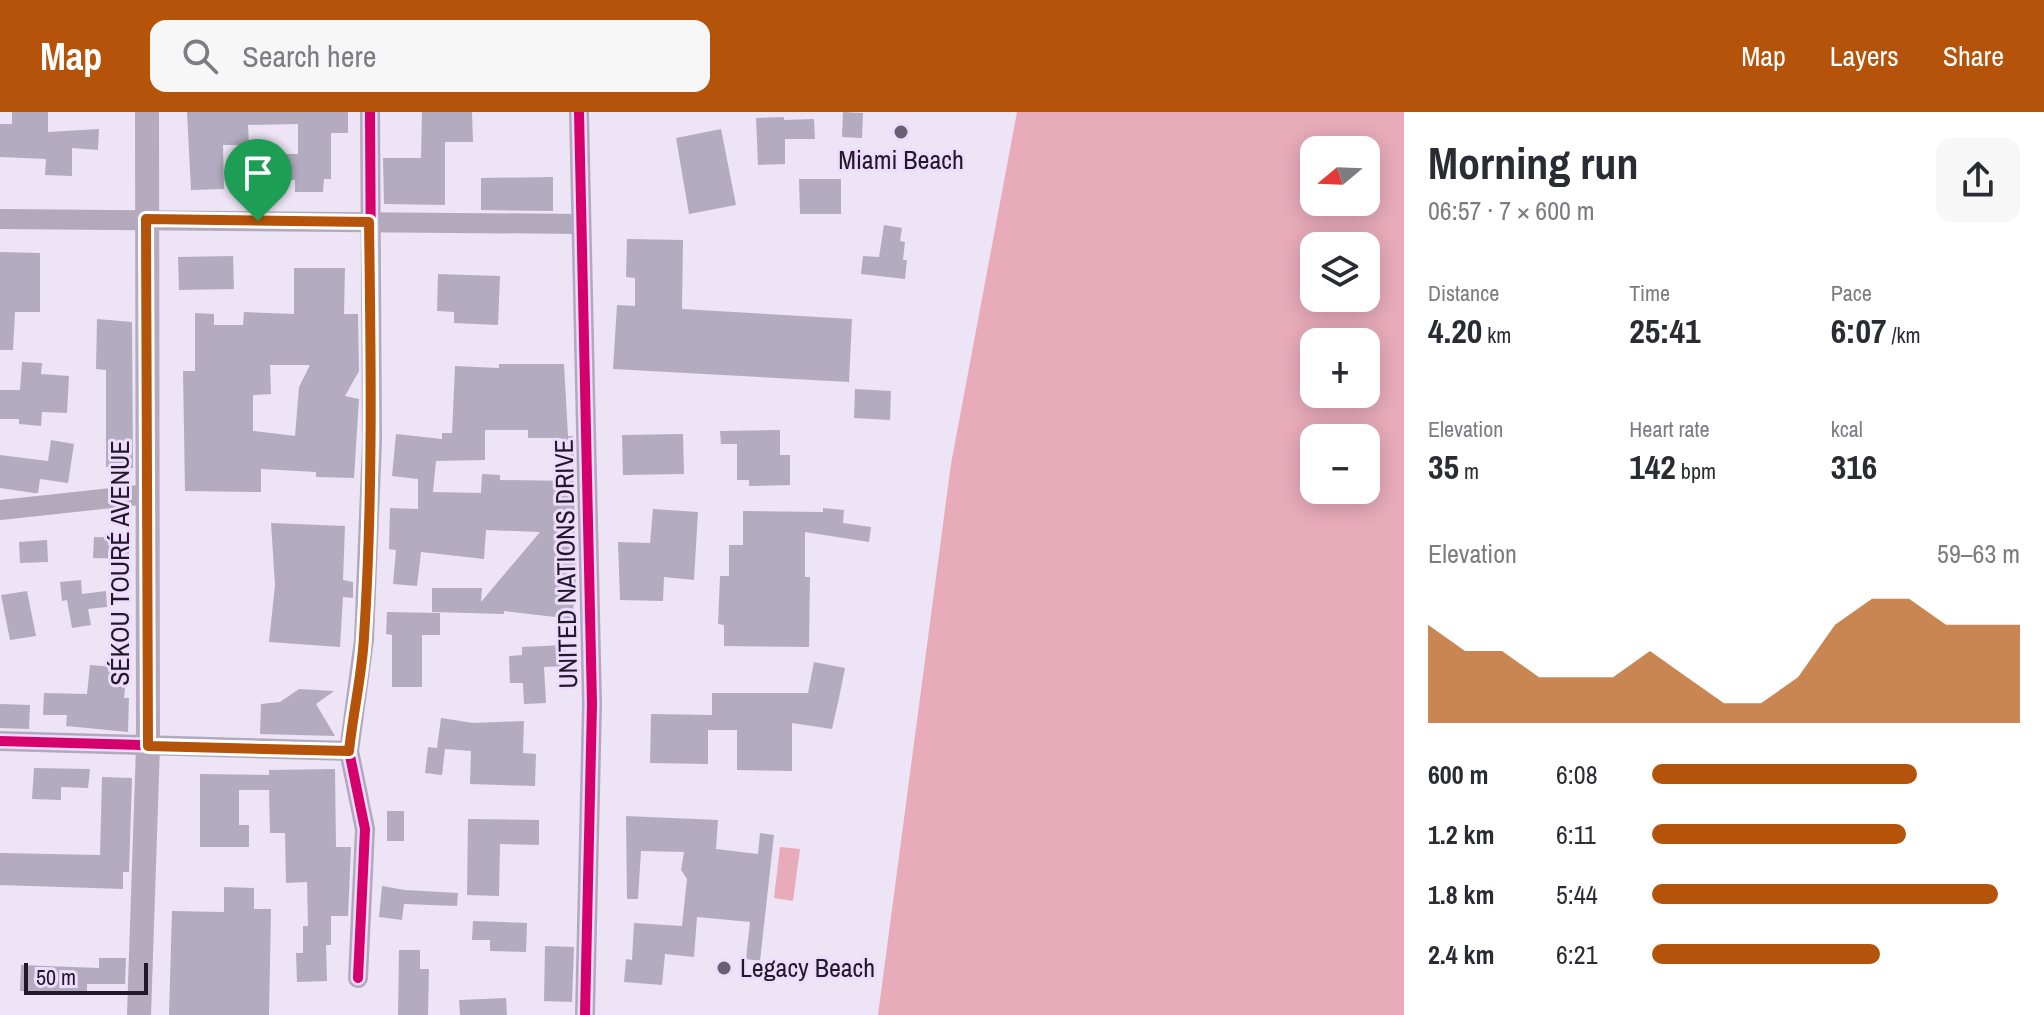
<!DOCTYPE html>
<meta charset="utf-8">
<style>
body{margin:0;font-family:"Archivo Narrow",sans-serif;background:#f7f7f7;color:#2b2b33;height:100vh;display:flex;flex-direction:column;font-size:30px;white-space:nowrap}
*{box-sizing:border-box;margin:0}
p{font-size:26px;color:#7c7c81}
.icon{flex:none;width:44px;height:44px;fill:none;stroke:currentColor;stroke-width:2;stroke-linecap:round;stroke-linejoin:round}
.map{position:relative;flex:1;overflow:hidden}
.sheet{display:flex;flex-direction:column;background:#fff;width:640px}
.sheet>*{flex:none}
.needle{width:52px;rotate:251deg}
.buttons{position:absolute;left:1300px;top:24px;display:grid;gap:16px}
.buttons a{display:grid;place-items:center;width:80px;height:80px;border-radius:16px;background:#fff;box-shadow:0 4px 20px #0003;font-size:40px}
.scale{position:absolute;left:24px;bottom:20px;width:124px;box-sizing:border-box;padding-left:8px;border:4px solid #211928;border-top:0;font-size:22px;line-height:28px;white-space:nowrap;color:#211928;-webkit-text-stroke:6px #eddcfd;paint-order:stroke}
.pin{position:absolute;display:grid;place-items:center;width:68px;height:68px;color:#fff;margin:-82px -34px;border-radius:50% 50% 50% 0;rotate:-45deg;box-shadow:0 0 8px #0007}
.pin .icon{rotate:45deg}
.round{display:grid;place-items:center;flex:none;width:84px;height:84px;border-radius:16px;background:#f7f7f7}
.overview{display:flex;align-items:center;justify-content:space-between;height:136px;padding:0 24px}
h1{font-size:44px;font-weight:700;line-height:60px}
.stats{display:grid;grid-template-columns:repeat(3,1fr);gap:12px;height:136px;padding:8px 24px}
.stats div{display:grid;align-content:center}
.stats b{font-size:34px;font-weight:700}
.stats small{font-size:22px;font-weight:400}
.stats p{font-size:22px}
.chart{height:224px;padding:16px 24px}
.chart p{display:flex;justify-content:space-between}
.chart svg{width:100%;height:144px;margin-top:8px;fill:#b45309;opacity:.7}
ul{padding:0 24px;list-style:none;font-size:26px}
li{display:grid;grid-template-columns:128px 96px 1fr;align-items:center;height:60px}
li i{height:20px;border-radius:10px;background:#b45309}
header{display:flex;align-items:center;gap:48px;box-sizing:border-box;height:112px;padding:0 40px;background:#b45309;color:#fff}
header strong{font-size:38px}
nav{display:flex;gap:44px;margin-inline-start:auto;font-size:28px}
.search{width:560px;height:72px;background:#f7f7f7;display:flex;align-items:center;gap:20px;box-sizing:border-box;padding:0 28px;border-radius:16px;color:#7c7c81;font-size:30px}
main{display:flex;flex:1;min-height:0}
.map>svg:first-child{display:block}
</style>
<header>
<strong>Map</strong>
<div class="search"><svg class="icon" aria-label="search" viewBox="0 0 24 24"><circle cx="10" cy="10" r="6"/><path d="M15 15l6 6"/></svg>Search here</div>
<nav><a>Map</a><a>Layers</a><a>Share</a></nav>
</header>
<main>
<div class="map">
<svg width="1404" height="903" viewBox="0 0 1404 903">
<rect width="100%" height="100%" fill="#ede4f5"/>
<g fill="#e8abba" fill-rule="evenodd">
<path d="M1017,0H1404V903H878L951,352ZM1314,38H1366V90H1314ZM1314,134H1366V186H1314ZM1314,230H1366V282H1314ZM1314,326H1366V378H1314Z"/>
<path d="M780,735L800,737L793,789L774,786Z"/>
</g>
<g fill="#b3acc1" fill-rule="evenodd">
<path d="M12,0H48V20L99,17L98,38L72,36V64L45,63L46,47L0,45V12H12Z"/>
<path d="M187,0H348V21H331V67H324L323,80H295V68H286V42H298V12L248,13L249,33H223L224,77L191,78Z"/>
<path d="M422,0H472L473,30H445V93L384,92L383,46H421Z"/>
<path d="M843,0L863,1L862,26L842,25Z"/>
<path d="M784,5V8L814,7L815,27H785V52L758,53L756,6Z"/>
<path d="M721,17L736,93L689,102L676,26Z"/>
<path d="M553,65V99L481,98V66Z"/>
<path d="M799,67H841V102H800Z"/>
<path d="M884,113L902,116L900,129L905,130L903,148H907L905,167L861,162L863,144L879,145Z"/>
<path d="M627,127L683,128L682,197L852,207L849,270L613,257L617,193L635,194V166L626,165Z"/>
<path d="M0,140L40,141V200H15L13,238H0Z"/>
<path d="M233,144L234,177L179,178L178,145Z"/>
<path d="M294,156H345L344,202H358L359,259L345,284L359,287L354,366L316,365V360L261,357V380L185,379L183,259H195V201L214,202V213H243L244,200L294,202ZM270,253H310L299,275L295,324L253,319V283L271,282Z"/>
<path d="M438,162L500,164L498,213L454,211V200L437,199Z"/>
<path d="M97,207L132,210L133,356L106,355V258L96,257Z"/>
<path d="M22,250L42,251L41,262L69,264L67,301L42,300L41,314L19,312V307H0V278H20Z"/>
<path d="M499,252H564L568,324H573L574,349L569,350V340H561V326H528V318H485V348L436,349L433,380L481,381L482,362L500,363V368L574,369L576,475L572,507L504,499V502L432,500V476H482L481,490L540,420L486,418L484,447L421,440L417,474L393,472L396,438L389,437L390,396L418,397V367L392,364L396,322L442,327V321H452L455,254L499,256Z"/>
<path d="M855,277L891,279L890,308L854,306Z"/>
<path d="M780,318V343H790V373L749,374V368H737V332H721L720,319Z"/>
<path d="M683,322L684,362L623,363L622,323Z"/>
<path d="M51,328L74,332L68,371L40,367L38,381H34L0,376V343L48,349Z"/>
<path d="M823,396L844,398L843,411L871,415L869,430L805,420V465H810L809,535L724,534V513L718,512L720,464H729V433H743V399L823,400Z"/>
<path d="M653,397L698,400L694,468L664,465L663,489L620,488L618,430L650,431Z"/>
<path d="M271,411L345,414L343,468L353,470V486L343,485L340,535L269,530L275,473Z"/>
<path d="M94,425L129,426V447L93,446Z"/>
<path d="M47,428L48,450L20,451L19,430Z"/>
<path d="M81,468L82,482L106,479L107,495L88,497L91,513L72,516L67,488L62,489L60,470Z"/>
<path d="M27,479L36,524L10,528L1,483Z"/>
<path d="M387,500L440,501V523H422V575H392V523L386,522Z"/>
<path d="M565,533L566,554L544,555L546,591L524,592L523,571H510L509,544L522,543V535Z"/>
<path d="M814,550L845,556L839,586L832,617L792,611V659L737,658V618H708V652L650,651L651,602L712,603V581H808Z"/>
<path d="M90,553L127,556L124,586H129L128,620L66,614L67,603H43L44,581L87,582Z"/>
<path d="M299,577L334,579L316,592L335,624L260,622L261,592L280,590Z"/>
<path d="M0,592L30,593L29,617L0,616Z"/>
<path d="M441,606L473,611L524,609L523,641L536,642L535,674L470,672L471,639L445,637L442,663L425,661L428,635L437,636Z"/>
<path d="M34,656L90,657L88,676L61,675V688L32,687Z"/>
<path d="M335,657L336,735H351L348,804H331V833H326L327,869L297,870L296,841H303V814H308L307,770L286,771L285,721H270L269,678H239V713H249V735H200V662L269,663V658Z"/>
<path d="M102,665L132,666L129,760H123V777L0,773V741L100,743Z"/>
<rect x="387" y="699" width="17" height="30"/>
<path d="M626,704L718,708L716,737L758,742L760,721L774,723L760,849L746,847L750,810L697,805L694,845L665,842L662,873L624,870L626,847L632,848L634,811L682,814L687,767L681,758L684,740L641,739L638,787H627Z"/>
<path d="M468,707L539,708V733L500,732L499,784L467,783Z"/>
<path d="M382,774L405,778L458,781L457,794L404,792L402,808L379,805Z"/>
<path d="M224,775L254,776V797H271L269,903H169L172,799L224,800Z"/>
<path d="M473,809L527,811L526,840L490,839V828H472Z"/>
<path d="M545,834L574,835L572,890L544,889Z"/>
<path d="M399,838H420V857H429L428,903H398Z"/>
<path d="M99,846H126L125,872H87V881L20,879L21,853L99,856Z"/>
<path d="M506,886L507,903H460L459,888Z"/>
</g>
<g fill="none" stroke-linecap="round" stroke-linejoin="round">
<g stroke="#b2a9ba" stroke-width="20">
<path d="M579,0L592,592L585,903"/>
<path d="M0,107L581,112"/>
<path d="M0,398L149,382"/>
<path d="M0,629L349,639"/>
<path d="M358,866L365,717L349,639L364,528L372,329L370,0"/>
</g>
<path stroke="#b6aabe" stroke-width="24" d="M139,903L148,634L147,0"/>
<g stroke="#eddcfd" stroke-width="15">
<g id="cycleway">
<path d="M579,0L592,592L585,903"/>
<path d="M0,629L349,639"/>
<path d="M358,866L365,717L349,639L364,528L372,329L370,0"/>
</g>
</g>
<use href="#cycleway" stroke="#d6006c" stroke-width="10"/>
</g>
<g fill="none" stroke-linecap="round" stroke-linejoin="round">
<g stroke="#fff" stroke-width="16">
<path id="route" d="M146,107L369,110C371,248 373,386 364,525C362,563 353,601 349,639L148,634Z"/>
</g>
<use href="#route" stroke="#b45309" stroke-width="10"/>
</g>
<g fill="#686070" stroke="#eddcfd" stroke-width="3">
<circle cx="901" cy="20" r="8"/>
<circle cx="724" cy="856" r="8"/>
</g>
<g text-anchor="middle" stroke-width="6" stroke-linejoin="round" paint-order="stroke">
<g font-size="26" fill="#211928" stroke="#eddcfd">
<text x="901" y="57">Miami Beach</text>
<text x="740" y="865" text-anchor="start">Legacy Beach</text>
</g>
<g font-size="26" fill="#211928" stroke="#eddcfd">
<text transform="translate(120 451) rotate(-90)" y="9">SÉKOU TOURÉ AVENUE</text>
<text transform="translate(566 452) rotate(-91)" y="9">UNITED NATIONS DRIVE</text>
</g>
</g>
</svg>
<div class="buttons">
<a><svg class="needle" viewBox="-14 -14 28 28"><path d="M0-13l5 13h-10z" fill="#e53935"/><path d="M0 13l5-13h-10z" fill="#7c7c81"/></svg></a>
<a><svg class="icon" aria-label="layers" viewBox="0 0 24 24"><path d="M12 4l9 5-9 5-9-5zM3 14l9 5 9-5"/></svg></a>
<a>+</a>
<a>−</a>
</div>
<div class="scale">50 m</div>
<div class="pin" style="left:258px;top:109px;background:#1e9e55"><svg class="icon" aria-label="arrive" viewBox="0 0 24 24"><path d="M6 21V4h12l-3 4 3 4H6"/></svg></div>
</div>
<section class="sheet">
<div class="overview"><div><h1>Morning run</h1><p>06:57 · 7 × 600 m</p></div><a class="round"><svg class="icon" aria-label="share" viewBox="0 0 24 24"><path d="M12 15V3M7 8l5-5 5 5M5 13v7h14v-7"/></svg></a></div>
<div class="stats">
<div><p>Distance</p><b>4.20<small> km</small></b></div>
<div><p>Time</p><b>25:41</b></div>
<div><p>Pace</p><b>6:07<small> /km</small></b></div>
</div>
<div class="stats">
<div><p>Elevation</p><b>35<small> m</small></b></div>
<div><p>Heart rate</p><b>142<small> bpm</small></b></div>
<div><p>kcal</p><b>316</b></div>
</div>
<div class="chart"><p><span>Elevation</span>59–63 m</p>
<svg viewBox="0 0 160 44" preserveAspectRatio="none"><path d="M0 44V14L10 22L20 22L30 30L40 30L50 30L60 22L70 30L80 38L90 38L100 30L110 14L120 6L130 6L140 14L150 14L160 14V44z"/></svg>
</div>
<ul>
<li><b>600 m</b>6:08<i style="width:72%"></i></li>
<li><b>1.2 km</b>6:11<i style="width:69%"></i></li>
<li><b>1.8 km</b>5:44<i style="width:94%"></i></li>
<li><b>2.4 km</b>6:21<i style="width:62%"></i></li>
</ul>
</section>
</main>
